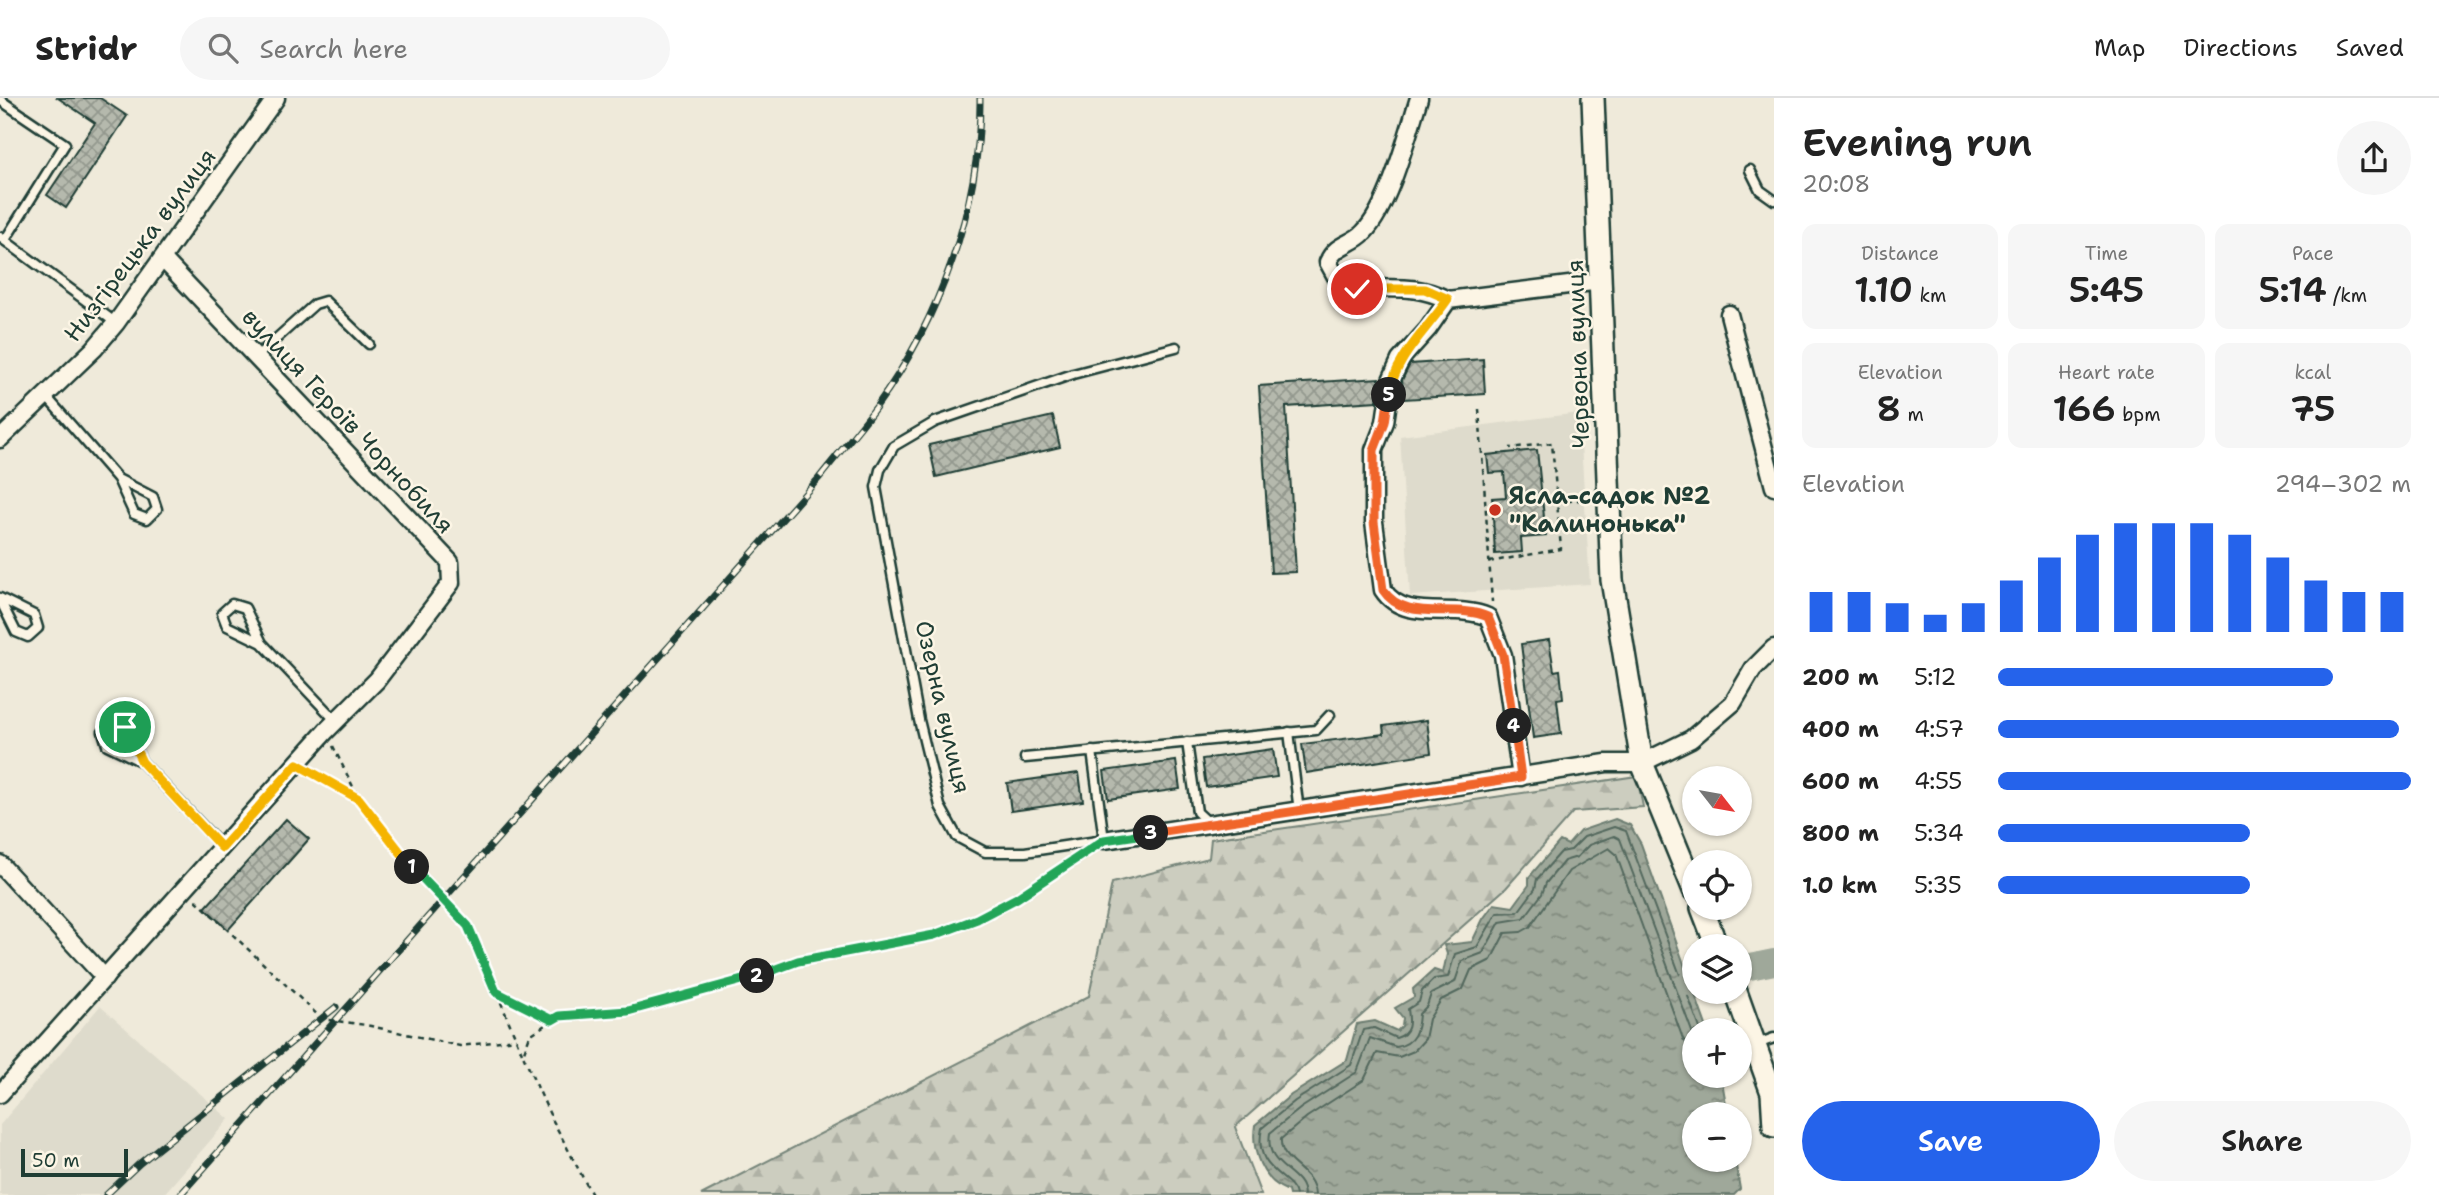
<!DOCTYPE html>
<meta charset="utf-8">
<style>
body{margin:0;font-family:"Shantell Sans",sans-serif;background:#f6f6f6;color:#222;height:100vh;display:flex;flex-direction:column;font-size:26px;white-space:nowrap}
*{box-sizing:border-box;margin:0}
p{font-size:23px;color:#767676}
.icon{flex:none;width:38px;height:38px;fill:none;stroke:currentColor;stroke-width:2;stroke-linecap:round;stroke-linejoin:round}
.map{position:relative;flex:1;overflow:hidden}
.sheet{display:flex;flex-direction:column;background:#fff;width:665px}
.sheet>*{flex:none}
.needle{width:46px;rotate:121deg}
.buttons{position:absolute;left:1682px;top:668px;display:grid;gap:14px}
.buttons a{display:grid;place-items:center;width:70px;height:70px;border-radius:50%;background:#fff;box-shadow:0 2px 5px #0004;font-size:35px}
.scale{position:absolute;left:21px;bottom:18px;width:107px;box-sizing:border-box;padding-left:7px;border:4px solid #1f3d34;border-top:0;font-size:19px;line-height:24px;white-space:nowrap;color:#1f3d34;-webkit-text-stroke:5px #fcf5e5;paint-order:stroke}
.pin{position:absolute;display:grid;place-items:center;width:60px;height:60px;color:#fff;margin:-30px;border:4px solid #fff;border-radius:50%;box-shadow:0 2px 7px #0007}
.km{position:absolute;width:35px;height:35px;margin:-18px;border-radius:50%;background:#222;color:#fff;font-size:19px;line-height:35px;text-align:center}
.round{display:grid;place-items:center;flex:none;width:74px;height:74px;border-radius:37px;background:#f6f6f6}
.head{display:flex;align-items:center;justify-content:space-between;height:119px;padding:0 28px}
h1{font-size:38px;font-weight:600;line-height:52px}
.figures{display:grid;grid-template-columns:repeat(3,1fr);gap:10px;height:119px;padding:7px 28px}
.figures div{display:grid;align-content:center;border-radius:14px;background:#f6f6f6;text-align:center}
.figures b{font-size:35px;font-weight:600}
.figures small{font-size:19px;font-weight:400}
.figures p{font-size:19px}
.chart{height:196px;padding:14px 28px}
.chart p{display:flex;justify-content:space-between}
.chart svg{width:100%;height:126px;margin-top:7px;stroke:#2563eb;stroke-width:6}
.primary-button{display:flex;gap:14px;margin-top:auto;padding:14px 28px}
.primary-button a{flex:1;height:80px;border-radius:42px;background:#2563eb;color:#fff;font-size:28px;font-weight:600;line-height:80px;text-align:center}
.primary-button a+a{background:#f6f6f6;color:#222}
ul{padding:0 28px;list-style:none;font-size:23px}
li{display:grid;grid-template-columns:112px 84px 1fr;align-items:center;height:52px}
li i{height:18px;border-radius:9px;background:#2563eb}
header{display:flex;align-items:center;gap:42px;box-sizing:border-box;height:98px;padding:0 35px;background:#fff;border-bottom:2px solid #e0e0e0}
header strong{font-size:33px}
nav{display:flex;gap:38px;margin-inline-start:auto;font-size:24px}
.search{width:490px;height:63px;background:#f6f6f6;display:flex;align-items:center;gap:18px;box-sizing:border-box;padding:0 24px;border-radius:38px;color:#767676;font-size:26px}
main{display:flex;flex:1;min-height:0}
.map>svg:first-child{display:block}
</style>
<header>
<strong>Stridr</strong>
<div class="search"><svg class="icon" aria-label="search" viewBox="0 0 24 24"><circle cx="10" cy="10" r="6"/><path d="M15 15l6 6"/></svg>Search here</div>
<nav><a>Map</a><a>Directions</a><a>Saved</a></nav>
</header>
<main>
<div class="map">
<svg width="1774" height="1097" viewBox="0 0 1774 1097">
<defs>
<pattern id="forest-firs" width="22" height="20" patternUnits="userSpaceOnUse" patternTransform="scale(1.75)"><rect width="22" height="20" fill="#cccdbf"/><path d="M5 1l3.5 6h-7zM16 11l3.5 6h-7z" fill="#afb1a5"/></pattern>
<pattern id="water-ripples" width="26" height="14" patternUnits="userSpaceOnUse" patternTransform="scale(1.75)"><rect width="26" height="14" fill="#9fa89a"/><path d="M2 4q2-2 4 0t4 0M15 11q2-2 4 0t4 0" fill="none" stroke="#818a7e"/></pattern>
<pattern id="building-cross-hatch" width="8" height="8" patternUnits="userSpaceOnUse" patternTransform="scale(1.75)"><rect width="8" height="8" fill="#b5b9ad"/><path d="M0 0l8 8M0 8l8-8" fill="none" stroke="#93988e"/></pattern>
</defs>
<rect width="100%" height="100%" fill="#efeada"/>
<filter id="ink" filterUnits="userSpaceOnUse"><feTurbulence type="fractalNoise" baseFrequency=".0143" numOctaves="2"/><feDisplacementMap in="SourceGraphic" scale="14" xChannelSelector="R" yChannelSelector="G"/><feConvolveMatrix kernelMatrix="1 2 1 2 8 2 1 2 1" color-interpolation-filters="sRGB"/></filter>
<g filter="url(#ink)">
<g fill="#dedbcc">
<path d="M1579,315L1590,486L1410,498L1400,338Z"/>
<path d="M100,908L229,1021L163,1097H0V1027Z"/>
</g>
<path fill="url(#forest-firs)" stroke="#76857a" stroke-width="2" d="M1637,678L1643,709L1573,714L1506,790L1235,1029L1261,1097H701L1089,898L1112,785L1209,760L1211,741Z"/>
<path fill="url(#water-ripples)" stroke="#6c7d71" stroke-width="2" d="M1615,721L1630,727L1641,746L1708,933H1694V978H1721L1728,1017H1694V1062H1735L1740,1091L1734,1097H1289L1288,1093C1262,1083 1251,1053 1255,1027L1291,997L1347,962L1357,926L1375,923L1397,933L1402,928L1403,920L1395,910L1414,899L1413,891L1434,872L1443,875L1447,856L1444,847L1472,844L1483,821L1494,806L1513,809L1529,787V779L1560,743L1568,747L1580,733Z"/>
<g fill="none" stroke-linecap="round" stroke-linejoin="round">
<g stroke="#52685d" stroke-width="2">
<path d="M1296,1097C1293,1077 1252,1074 1262,1030L1295,1003L1351,967L1363,932L1374,930L1396,940C1411,936 1410,924 1408,911L1419,904L1422,893L1434,881L1448,879L1455,856L1477,849L1497,815L1518,814L1535,791L1537,781L1561,754L1571,752L1584,739L1614,729L1626,733L1701,933"/>
<path d="M1304,1097C1303,1071 1264,1071 1270,1035L1301,1010L1357,974L1370,940L1396,949C1415,946 1418,932 1419,916L1427,908L1431,896L1455,884L1462,863L1483,855L1500,824L1524,820L1542,796L1546,785L1564,763L1577,759L1589,747L1614,738L1620,741L1694,939"/>
<path d="M1315,1097C1314,1070 1279,1066 1281,1041L1307,1019L1364,982L1377,955L1399,959L1414,953L1425,941L1429,921L1441,902L1463,891L1471,872L1491,862L1505,835L1521,834L1530,829L1569,773L1609,750L1616,756L1683,941L1694,954"/>
</g>
<g stroke="#9fa89a" stroke-width="26">
<path d="M1740,871L1774,864"/>
<path d="M1690,885L1694,884"/>
</g>
</g>
<g fill="url(#building-cross-hatch)" stroke="#1f3d34" stroke-width="2">
<path d="M58,0H100L127,18L66,110L47,97L95,25Z"/>
<path d="M1483,261L1485,296L1404,301L1402,282L1410,266Z"/>
<path d="M1379,280L1377,303L1286,309L1296,474L1271,475L1259,288Z"/>
<path d="M1053,318L1060,349L936,379L929,347Z"/>
<path d="M1537,352L1546,438L1521,440L1522,454L1495,456L1492,400L1506,399L1504,374L1489,375L1487,357Z"/>
<path d="M1549,542L1554,573L1560,572L1563,600L1557,601L1561,636L1533,640L1521,546Z"/>
<path d="M1427,622L1431,655L1306,675L1302,646L1384,636L1383,628Z"/>
<path d="M1273,651L1277,679L1206,689L1202,661Z"/>
<path d="M1176,663L1180,691L1108,701L1104,673Z"/>
<path d="M1079,675L1083,703L1011,713L1007,685Z"/>
<path d="M286,721L309,741L228,832L205,810Z"/>
</g>
<g fill="none" stroke-linecap="round" stroke-linejoin="round">
<g stroke="#1f3d34" stroke-width="13">
<g id="lane">
<path d="M0,2L65,46L5,142"/>
<path d="M1750,72L1760,92L1774,102"/>
<path d="M0,139L116,225"/>
<path d="M257,258L315,206L325,203L369,246"/>
<path d="M45,297L118,381L134,416L147,421L157,411L153,399L118,381"/>
<path d="M0,500L34,517L38,530L28,539L16,534L0,502"/>
<path d="M262,545L227,528L222,515L232,506L245,510L262,545L336,623"/>
<path d="M1289,634L1299,713"/>
<path d="M1187,644L1197,714L1210,726"/>
<path d="M1092,653L1104,742L1025,754H985L957,739L940,708L919,622L876,389L880,372L894,348L935,324L1073,276L1176,249"/>
<path d="M1025,660L1316,632L1330,617"/>
<path d="M142,664L107,647L103,634L112,625L125,629L142,664L222,749"/>
<path d="M1757,946L1774,940"/>
</g>
</g>
<g stroke="#1f3d34" stroke-width="21">
<g id="street">
<path d="M1419,0C1408,35 1389,109 1364,134C1352,147 1336,145 1328,164L1340,186C1380,197 1406,181 1448,202"/>
<path d="M1729,216L1774,389"/>
<path d="M0,341L94,251L116,225L276,0"/>
<path d="M1521,679L1503,557L1488,519C1454,504 1405,526 1383,492L1374,424V352L1385,324L1391,282L1400,262L1428,231L1448,202L1601,183"/>
<path d="M1104,742L1606,665H1642L1691,641L1733,605L1753,571L1774,550"/>
<path d="M0,766L105,880"/>
<path d="M0,996L326,633L377,582L451,485L450,464L163,161"/>
</g>
</g>
<g stroke="#1f3d34" stroke-width="26">
<g id="secondary">
<path d="M1593,0L1612,482L1642,665L1694,792"/>
<path d="M1702,810L1717,849"/>
<path d="M1736,894L1772,995L1774,1028"/>
</g>
</g>
<g stroke="#1f3d34" stroke-width="2.5" stroke-dasharray="5 5" stroke-linecap="butt">
<path d="M1479,311L1492,504"/>
<path d="M1557,404L1592,401"/>
<path d="M1489,464L1561,451L1552,345L1510,350"/>
<path d="M333,648L359,701L422,782L469,828L522,955"/>
<path d="M310,673L359,701"/>
<path d="M196,802L322,921L366,927L460,948L516,941"/>
<path d="M496,894L552,922"/>
<path d="M592,1097L551,1019L523,957L530,937L559,918L628,913L762,876L798,863L934,837L977,821L1017,800L1080,758"/>
</g>
<use href="#lane" stroke="#fcf5e5" stroke-width="8"/>
<use href="#street" stroke="#fcf5e5" stroke-width="16"/>
<use href="#secondary" stroke="#fcf5e5" stroke-width="21"/>
<g stroke="#1f3d34" stroke-width="7">
<g id="rail">
<path d="M106,1097L140,1065L336,909"/>
<path d="M180,1097L819,380C838,356 858,333 876,309C939,223 981,108 980,0"/>
</g>
</g>
<use href="#rail" stroke="#fcf5e5" stroke-width="4.5" stroke-dasharray="13" stroke-linecap="butt"/>
</g>
</g>
<g fill="none" stroke-linecap="round" stroke-linejoin="round" filter="url(#ink)">
<g stroke="#fff" stroke-width="14">
<path id="split-1" d="M125,629L142,664L222,750L297,666L359,701L412,769"/>
</g>
<g stroke="#fff" stroke-width="14">
<path id="split-2" d="M412,769L468,828L496,894L552,922L559,918L628,913L757,878"/>
</g>
<g stroke="#fff" stroke-width="14">
<path id="split-3" d="M757,878L798,863L934,837L977,821L1017,800L1104,742L1151,735"/>
</g>
<g stroke="#fff" stroke-width="14">
<path id="split-4" d="M1151,735L1521,679L1514,628"/>
</g>
<g stroke="#fff" stroke-width="14">
<path id="split-5" d="M1389,297L1385,324L1374,352V424L1383,492C1405,526 1454,504 1488,519L1503,557L1514,628"/>
</g>
<g stroke="#fff" stroke-width="14">
<path id="split-6" d="M1357,191H1425L1448,201C1426,233 1395,259 1389,297"/>
</g>
<use href="#split-1" stroke="#f5b400" stroke-width="9"/>
<use href="#split-2" stroke="#22a559" stroke-width="9"/>
<use href="#split-3" stroke="#22a559" stroke-width="9"/>
<use href="#split-4" stroke="#f0652b" stroke-width="9"/>
<use href="#split-5" stroke="#f0652b" stroke-width="9"/>
<use href="#split-6" stroke="#f5b400" stroke-width="9"/>
</g>
<circle fill="#c8321e" stroke="#fcf5e5" stroke-width="2.5" cx="1495" cy="412" r="7"/>
<g text-anchor="middle" stroke-width="5" stroke-linejoin="round" paint-order="stroke">
<g font-size="24" fill="#1f3d34" stroke="#fcf5e5">
<text transform="translate(140 147) rotate(-53)" y="8">Низгірецька вулиця</text>
<text transform="translate(1578 256) rotate(-92)" y="8">Червона вулиця</text>
<text transform="translate(348 323) rotate(47)" y="8">вулиця Героїв Чорнобиля</text>
<text transform="translate(943 609) rotate(77)" y="8">Озерна вулиця</text>
</g>
<g font-size="24" font-weight="bold" fill="#1f3d34" stroke="#fcf5e5" text-anchor="start">
<text x="1509" y="406">Ясла-садок №2<tspan x="1509" dy="28">"Калинонька"</tspan></text>
</g>
</g>
</svg>
<div class="buttons">
<a><svg class="needle" viewBox="-14 -14 28 28"><path d="M0-13l5 13h-10z" fill="#e53935"/><path d="M0 13l5-13h-10z" fill="#767676"/></svg></a>
<a><svg class="icon" aria-label="locate" viewBox="0 0 24 24"><circle cx="12" cy="12" r="6"/><path d="M12 2v4M12 18v4M2 12h4M18 12h4"/></svg></a>
<a><svg class="icon" aria-label="layers" viewBox="0 0 24 24"><path d="M12 4l9 5-9 5-9-5zM3 14l9 5 9-5"/></svg></a>
<a>+</a>
<a>−</a>
</div>
<div class="scale">50 m</div>
<div class="pin" style="left:125px;top:629px;background:#1e9e55"><svg class="icon" aria-label="arrive" viewBox="0 0 24 24"><path d="M6 21V4h12l-3 4 3 4H6"/></svg></div>
<div class="pin" style="left:1357px;top:191px;background:#d93025"><svg class="icon" aria-label="check" viewBox="0 0 24 24"><path d="M5 12l5 5 9-10"/></svg></div>
<b class="km" style="left:412px;top:769px">1</b>
<b class="km" style="left:757px;top:878px">2</b>
<b class="km" style="left:1151px;top:735px">3</b>
<b class="km" style="left:1514px;top:628px">4</b>
<b class="km" style="left:1389px;top:297px">5</b>
</div>
<section class="sheet">
<div class="head"><div><h1>Evening run</h1><p>20:08</p></div><a class="round"><svg class="icon" aria-label="share" viewBox="0 0 24 24"><path d="M12 15V3M7 8l5-5 5 5M5 13v7h14v-7"/></svg></a></div>
<div class="figures">
<div><p>Distance</p><b>1.10<small> km</small></b></div>
<div><p>Time</p><b>5:45</b></div>
<div><p>Pace</p><b>5:14<small> /km</small></b></div>
</div>
<div class="figures">
<div><p>Elevation</p><b>8<small> m</small></b></div>
<div><p>Heart rate</p><b>166<small> bpm</small></b></div>
<div><p>kcal</p><b>75</b></div>
</div>
<div class="chart"><p><span>Elevation</span>294–302 m</p>
<svg viewBox="0 0 160 44" preserveAspectRatio="none"><path d="M5 44V30M15 44V30M25 44V34M35 44V38M45 44V34M55 44V26M65 44V18M75 44V10M85 44V6M95 44V6M105 44V6M115 44V10M125 44V18M135 44V26M145 44V30M155 44V30"/></svg>
</div>
<ul>
<li><b>200 m</b>5:12<i style="width:81%"></i></li>
<li><b>400 m</b>4:57<i style="width:97%"></i></li>
<li><b>600 m</b>4:55<i style="width:100%"></i></li>
<li><b>800 m</b>5:34<i style="width:61%"></i></li>
<li><b>1.0 km</b>5:35<i style="width:61%"></i></li>
</ul>
<div class="primary-button"><a>Save</a><a>Share</a></div>
</section>
</main>
